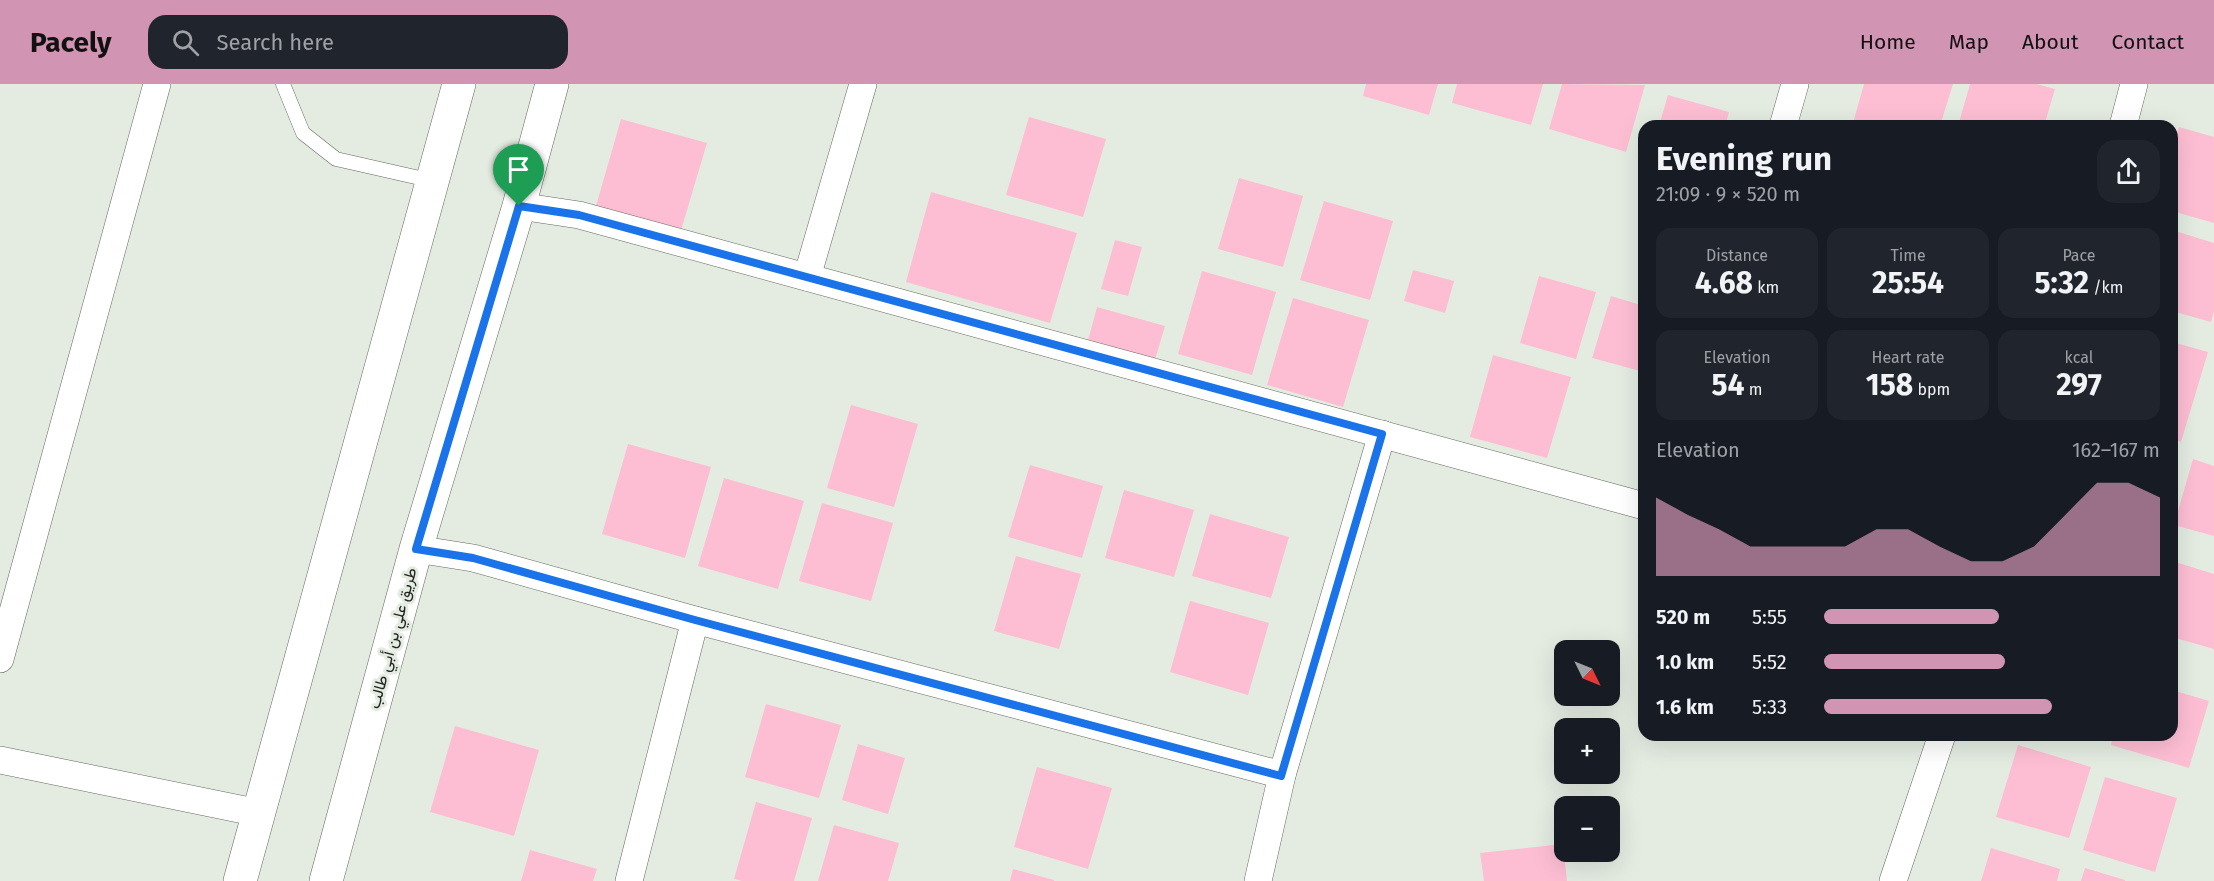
<!DOCTYPE html>
<meta charset="utf-8">
<style>
body{margin:0;font-family:"Fira Sans",Vazirmatn,sans-serif;background:#20242c;color:#f1f3f6;height:100vh;display:flex;flex-direction:column;font-size:22px;white-space:nowrap}
*{box-sizing:border-box;margin:0}
p{font-size:20px;color:#9ea1a6}
.icon{flex:none;width:33px;height:33px;fill:none;stroke:currentColor;stroke-width:2;stroke-linecap:round;stroke-linejoin:round}
.map{position:relative;flex:1;overflow:hidden}
.side{position:absolute;left:1638px;top:36px;width:540px;height:621px;display:flex;flex-direction:column;background:#171b24;border-radius:18px;box-shadow:0 6px 24px #0002}
.side>*{flex:none}
.needle{width:39px;rotate:133deg}
.controls{position:absolute;left:1554px;top:556px;display:grid;gap:12px}
.controls a{display:grid;place-items:center;width:66px;height:66px;border-radius:12px;background:#171b24;box-shadow:0 6px 24px #0002;font-size:30px}
.pin{position:absolute;display:grid;place-items:center;width:51px;height:51px;color:#fff;margin:-62px -26px;border-radius:50% 50% 50% 0;rotate:-45deg;box-shadow:0 0 6px #0007}
.pin .icon{rotate:45deg}
.round{display:grid;place-items:center;flex:none;width:63px;height:63px;border-radius:18px;background:#20242c}
.headline{display:flex;align-items:center;justify-content:space-between;height:102px;padding:0 18px}
h1{font-size:33px;font-weight:700;line-height:45px}
.metrics{display:grid;grid-template-columns:repeat(3,1fr);gap:9px;height:102px;padding:6px 18px}
.metrics div{display:grid;align-content:center;border-radius:15px;background:#20242c;text-align:center}
.metrics b{font-size:30px;font-weight:700}
.metrics small{font-size:16px;font-weight:400}
.metrics p{font-size:16px}
.chart{height:168px;padding:12px 18px}
.chart p{display:flex;justify-content:space-between}
.chart svg{width:100%;height:108px;margin-top:6px;fill:#d194b3;opacity:.7}
ul{padding:0 18px;list-style:none;font-size:20px}
li{display:grid;grid-template-columns:96px 72px 1fr;align-items:center;height:45px}
li i{height:15px;border-radius:8px;background:#d194b3}
header{display:flex;align-items:center;gap:36px;box-sizing:border-box;height:84px;padding:0 30px;background:#d194b3;color:#111}
header strong{font-size:28px}
nav{display:flex;gap:33px;margin-inline-start:auto;font-size:21px}
.search{width:420px;height:54px;background:#20242c;display:flex;align-items:center;gap:15px;box-sizing:border-box;padding:0 21px;border-radius:18px;color:#9ea1a6;font-size:22px}
.map>svg:first-child{display:block}
</style>
<header>
<strong>Pacely</strong>
<div class="search"><svg class="icon" aria-label="search" viewBox="0 0 24 24"><circle cx="10" cy="10" r="6"/><path d="M15 15l6 6"/></svg>Search here</div>
<nav><a>Home</a><a>Map</a><a>About</a><a>Contact</a></nav>
</header>
<div class="map">
<svg width="2214" height="797" viewBox="0 0 2214 797">
<rect width="100%" height="100%" fill="#e4ece2"/>
<g fill="#fdbed3">
<path d="M1366,0H1438L1429,31L1363,12Z"/>
<path d="M1457,0H1543L1531,41L1452,19Z"/>
<path d="M1562,0L1645,1L1626,68L1549,45Z"/>
<path d="M1864,0H1953L1940,42H1863L1853,39Z"/>
<path d="M1970,0H2037L2055,5L2044,42H1958Z"/>
<path d="M1668,11L1729,28L1725,42H1659Z"/>
<path d="M1029,33L1106,55L1083,133L1006,111Z"/>
<path d="M621,35L707,59L679,153L594,129Z"/>
<path d="M2179,43L2214,53V139L2172,127V65Z"/>
<path d="M1239,94L1303,112L1283,183L1218,165Z"/>
<path d="M931,108L1077,149L1050,239L906,198Z"/>
<path d="M1324,117L1393,137L1370,216L1300,196Z"/>
<path d="M2172,146L2214,159V227L2211,238L2172,227Z"/>
<path d="M1115,156L1142,163L1128,212L1101,205Z"/>
<path d="M1413,186L1454,197L1445,229L1404,217Z"/>
<path d="M1202,187L1276,208L1252,291L1178,270Z"/>
<path d="M1539,192L1596,208L1576,275L1520,259Z"/>
<path d="M1611,212L1644,222V288L1592,274Z"/>
<path d="M1293,214L1369,236L1343,323L1267,301Z"/>
<path d="M1097,223L1165,242L1154,279L1087,260Z"/>
<path d="M2172,258L2208,268L2181,358L2172,355Z"/>
<path d="M1493,271L1571,293L1547,374L1470,353Z"/>
<path d="M851,321L918,340L894,423L827,404Z"/>
<path d="M628,360L711,383L685,474L602,450Z"/>
<path d="M2193,375L2214,382V452L2174,441Z"/>
<path d="M1030,381L1103,402L1082,474L1008,453Z"/>
<path d="M724,394L804,417L778,505L698,482Z"/>
<path d="M1124,406L1194,426L1174,493L1105,474Z"/>
<path d="M822,419L893,439L871,517L799,497Z"/>
<path d="M1210,430L1289,453L1271,514L1192,492Z"/>
<path d="M1016,472L1081,490L1059,565L994,547Z"/>
<path d="M2172,477L2214,490V565L2172,553Z"/>
<path d="M1190,517L1269,539L1248,611L1170,588Z"/>
<path d="M2172,606L2209,617L2189,684L2111,661L2113,651H2172Z"/>
<path d="M766,620L841,641L819,714L745,693Z"/>
<path d="M455,642L539,666L514,752L430,728Z"/>
<path d="M2065,651H2084L2083,657Z"/>
<path d="M858,660L905,674L888,730L842,716Z"/>
<path d="M2018,661L2091,683L2069,754L1996,733Z"/>
<path d="M1037,683L1112,704L1088,785L1014,763Z"/>
<path d="M2105,693L2177,714L2155,788L2083,766Z"/>
<path d="M756,718L812,734L794,797H742L734,795Z"/>
<path d="M834,741L899,759L888,797H818Z"/>
<path d="M1563,760L1567,797H1484L1480,769Z"/>
<path d="M1991,764L2060,785L2057,797H1981Z"/>
<path d="M530,766L597,785L593,797H521Z"/>
<path d="M2085,784L2125,796V797H2081Z"/>
<path d="M1013,785L1054,796V797H1010Z"/>
</g>
<g fill="none" stroke-linecap="round" stroke-linejoin="round">
<g stroke="#626960" stroke-width="15">
<path id="lane" d="M283,0L303,49L336,75L433,97"/>
</g>
<g stroke="#626960" stroke-width="28">
<g id="street">
<path d="M1783,42L1795,0"/>
<path d="M2123,42L2134,0"/>
<path d="M519,122L579,131L1644,422"/>
<path d="M807,193L863,0"/>
<path d="M416,465L473,474L695,536L1282,691"/>
<path d="M0,575L157,0"/>
<path d="M0,676L259,729"/>
<path d="M629,797L695,536"/>
<path d="M1258,797L1282,691L1382,350"/>
<path d="M1893,797L1942,651"/>
</g>
</g>
<g stroke="#626960" stroke-width="34">
<g id="secondary">
<path d="M240,797L459,0"/>
<path d="M326,797L416,465L519,122L552,0"/>
</g>
</g>
<use href="#lane" stroke="#fff" stroke-width="14"/>
<use href="#street" stroke="#fff" stroke-width="27"/>
<use href="#secondary" stroke="#fff" stroke-width="33"/>
</g>
<g fill="none" stroke-linecap="round" stroke-linejoin="round">
<g stroke="#fff" stroke-width="12">
<path id="route" d="M519,122L579,131L1382,350L1281,692L695,536L473,474L416,465Z"/>
</g>
<use href="#route" stroke="#1a73e8" stroke-width="8"/>
</g>
<g text-anchor="middle" stroke-width="6" stroke-linejoin="round" paint-order="stroke">
<g font-size="16" fill="#212420" stroke="#e4ece2">
<text transform="translate(392 554) rotate(-75)" y="6">طريق علي بن أبي طالب</text>
</g>
</g>
</svg>
<div class="controls">
<a><svg class="needle" viewBox="-14 -14 28 28"><path d="M0-13l5 13h-10z" fill="#e53935"/><path d="M0 13l5-13h-10z" fill="#9ea1a6"/></svg></a>
<a>+</a>
<a>−</a>
</div>
<div class="pin" style="left:519px;top:122px;background:#1e9e55"><svg class="icon" aria-label="arrive" viewBox="0 0 24 24"><path d="M6 21V4h12l-3 4 3 4H6"/></svg></div>
<section class="side">
<div class="headline"><div><h1>Evening run</h1><p>21:09 · 9 × 520 m</p></div><a class="round"><svg class="icon" aria-label="share" viewBox="0 0 24 24"><path d="M12 15V3M7 8l5-5 5 5M5 13v7h14v-7"/></svg></a></div>
<div class="metrics">
<div><p>Distance</p><b>4.68<small> km</small></b></div>
<div><p>Time</p><b>25:54</b></div>
<div><p>Pace</p><b>5:32<small> /km</small></b></div>
</div>
<div class="metrics">
<div><p>Elevation</p><b>54<small> m</small></b></div>
<div><p>Heart rate</p><b>158<small> bpm</small></b></div>
<div><p>kcal</p><b>297</b></div>
</div>
<div class="chart"><p><span>Elevation</span>162–167 m</p>
<svg viewBox="0 0 160 44" preserveAspectRatio="none"><path d="M0 44V12L10 19L20 25L30 32L40 32L50 32L60 32L70 25L80 25L90 32L100 38L110 38L120 32L130 19L140 6L150 6L160 12V44z"/></svg>
</div>
<ul>
<li><b>520 m</b>5:55<i style="width:52%"></i></li>
<li><b>1.0 km</b>5:52<i style="width:54%"></i></li>
<li><b>1.6 km</b>5:33<i style="width:68%"></i></li>
</ul>
</section>
</div>
